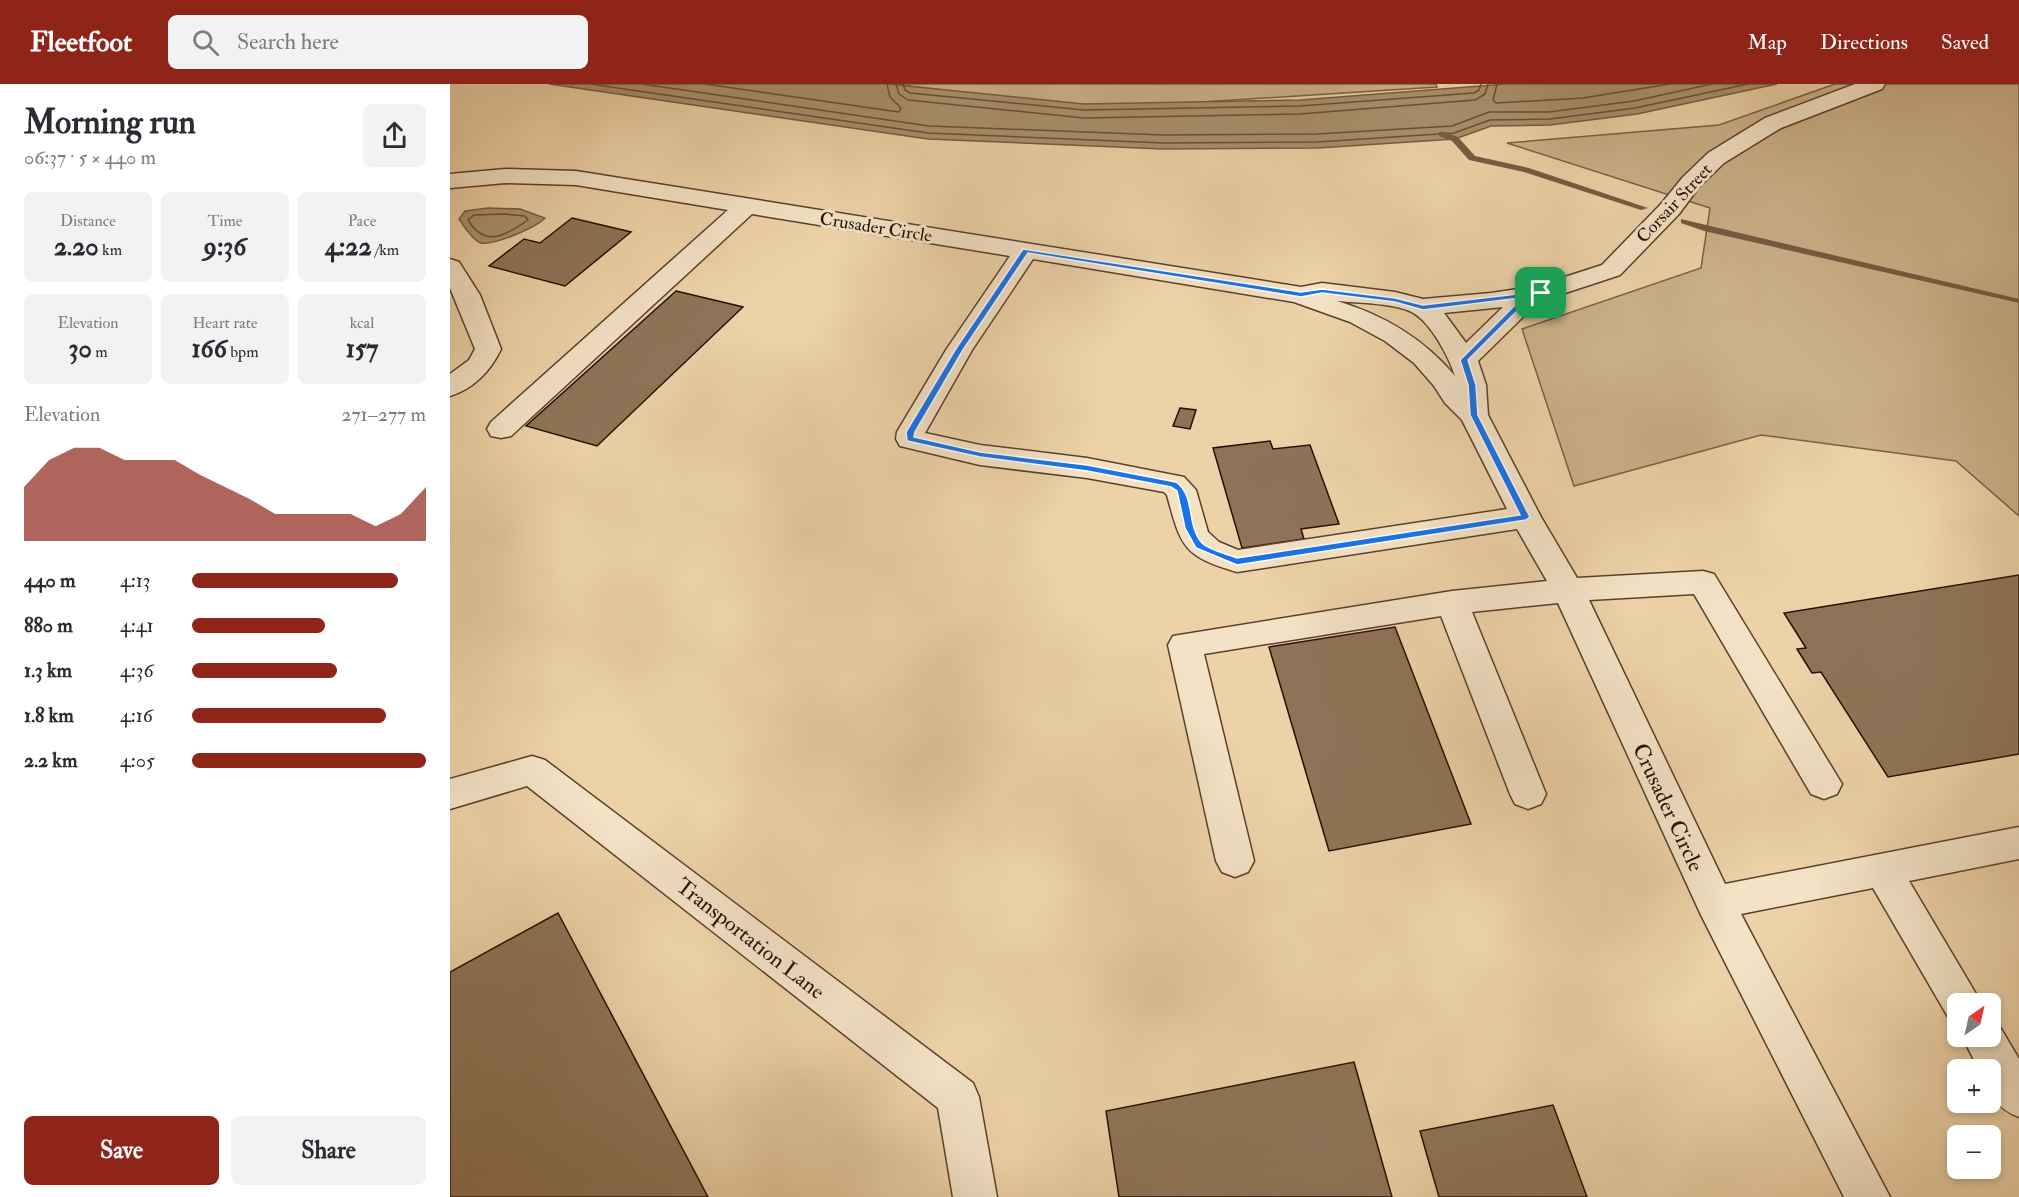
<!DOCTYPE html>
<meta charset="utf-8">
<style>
body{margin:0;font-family:"IM FELL Double Pica",serif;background:#f2f2f3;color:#2b2b33;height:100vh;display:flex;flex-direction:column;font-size:22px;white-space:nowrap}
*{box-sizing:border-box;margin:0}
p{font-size:20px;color:#7c7c81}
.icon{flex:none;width:33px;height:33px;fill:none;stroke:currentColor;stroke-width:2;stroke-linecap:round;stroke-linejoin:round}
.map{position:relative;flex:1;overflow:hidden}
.sheet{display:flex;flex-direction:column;background:#fff;width:450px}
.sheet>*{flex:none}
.needle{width:39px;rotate:34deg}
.tools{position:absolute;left:1497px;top:909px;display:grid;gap:12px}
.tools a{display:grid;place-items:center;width:54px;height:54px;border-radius:9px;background:#fff;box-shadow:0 3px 9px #0003;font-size:30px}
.pin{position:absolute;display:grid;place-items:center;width:51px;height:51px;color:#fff;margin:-26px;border-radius:12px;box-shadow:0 3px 9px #0006}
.round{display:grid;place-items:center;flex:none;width:63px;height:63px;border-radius:9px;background:#f2f2f3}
.head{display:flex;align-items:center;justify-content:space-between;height:102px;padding:0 24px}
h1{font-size:33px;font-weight:700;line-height:45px}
.figures{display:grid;grid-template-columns:repeat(3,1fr);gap:9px;height:102px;padding:6px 24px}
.figures div{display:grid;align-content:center;border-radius:9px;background:#f2f2f3;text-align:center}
.figures b{font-size:26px;font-weight:700}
.figures small{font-size:16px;font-weight:400}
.figures p{font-size:16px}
.chart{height:168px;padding:12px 24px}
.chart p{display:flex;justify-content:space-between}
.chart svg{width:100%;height:108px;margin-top:6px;fill:#8f2418;opacity:.7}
.cta{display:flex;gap:12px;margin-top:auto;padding:12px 24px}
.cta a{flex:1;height:69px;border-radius:9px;background:#8f2418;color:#fff;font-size:24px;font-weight:700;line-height:69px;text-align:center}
.cta a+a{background:#f2f2f3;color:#2b2b33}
ul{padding:0 24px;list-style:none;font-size:20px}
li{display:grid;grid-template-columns:96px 72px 1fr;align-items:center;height:45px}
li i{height:15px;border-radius:8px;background:#8f2418}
header{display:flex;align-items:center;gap:36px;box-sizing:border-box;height:84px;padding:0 30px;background:#8f2418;color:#fff}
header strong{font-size:28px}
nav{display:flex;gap:33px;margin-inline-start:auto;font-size:21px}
.search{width:420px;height:54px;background:#f2f2f3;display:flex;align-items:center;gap:15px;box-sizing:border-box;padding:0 21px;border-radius:9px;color:#7c7c81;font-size:22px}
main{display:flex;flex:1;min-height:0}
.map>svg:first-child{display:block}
</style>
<header>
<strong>Fleetfoot</strong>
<div class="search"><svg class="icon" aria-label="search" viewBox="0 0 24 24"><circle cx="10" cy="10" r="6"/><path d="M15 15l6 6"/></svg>Search here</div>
<nav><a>Map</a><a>Directions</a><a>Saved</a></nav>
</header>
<main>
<section class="sheet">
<div class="head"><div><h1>Morning run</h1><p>06:37 · 5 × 440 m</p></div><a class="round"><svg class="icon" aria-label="share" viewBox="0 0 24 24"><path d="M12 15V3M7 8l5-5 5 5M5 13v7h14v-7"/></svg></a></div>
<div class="figures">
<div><p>Distance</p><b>2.20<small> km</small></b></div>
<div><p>Time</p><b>9:36</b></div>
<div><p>Pace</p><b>4:22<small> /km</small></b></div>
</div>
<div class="figures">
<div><p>Elevation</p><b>30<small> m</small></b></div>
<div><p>Heart rate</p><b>166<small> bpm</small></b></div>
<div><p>kcal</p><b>157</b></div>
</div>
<div class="chart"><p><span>Elevation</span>271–277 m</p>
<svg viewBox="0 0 160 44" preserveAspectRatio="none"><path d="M0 44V22L10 11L20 6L30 6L40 11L50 11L60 11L70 17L80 22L90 27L100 33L110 33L120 33L130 33L140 38L150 33L160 22V44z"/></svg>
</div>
<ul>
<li><b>440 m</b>4:13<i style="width:88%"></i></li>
<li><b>880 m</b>4:41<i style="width:57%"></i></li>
<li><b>1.3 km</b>4:36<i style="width:62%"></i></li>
<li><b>1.8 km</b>4:16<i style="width:83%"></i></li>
<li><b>2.2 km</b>4:05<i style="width:100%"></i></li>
</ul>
<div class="cta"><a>Save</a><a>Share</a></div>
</section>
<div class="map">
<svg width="1569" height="1113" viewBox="0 0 1569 1113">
<rect width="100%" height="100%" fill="#edd2a7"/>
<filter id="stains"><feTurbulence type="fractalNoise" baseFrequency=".00333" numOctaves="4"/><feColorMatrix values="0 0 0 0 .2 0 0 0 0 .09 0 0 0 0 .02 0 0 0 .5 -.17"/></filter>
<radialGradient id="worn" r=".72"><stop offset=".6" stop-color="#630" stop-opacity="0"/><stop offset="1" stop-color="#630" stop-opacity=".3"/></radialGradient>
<g fill="#ccb18b" stroke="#7a6046" stroke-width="1.5">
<path d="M444,0H986L987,3L642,25Z"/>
<path d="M1385,0H1569V432L1506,377L1311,351L1124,402L1072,245L1251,184L1260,124L1057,59L1269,41Z"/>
</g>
<g fill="#aa906e" stroke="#765c42" stroke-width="1.5">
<path d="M99,0H437L634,20L850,16L1056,0H1327L1187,30L1100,41L1041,42L1005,55L868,64L713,65L478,55Z"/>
<path d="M38,124L70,125L95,134C87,143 43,162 31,159C22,156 14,142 9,135L15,127Z"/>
</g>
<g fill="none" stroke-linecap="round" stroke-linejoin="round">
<g stroke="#695037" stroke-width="1.5">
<path d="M140,0L478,49L713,59L867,58L1004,49L1040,36L1100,35L1185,24L1298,0"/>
<path d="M192,0L479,42L713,51L867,50L1002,42L1039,28H1099L1184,17L1262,0"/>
<path d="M255,0L449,28L451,24L440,13L437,0"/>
<path d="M446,0L449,10L458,16L634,34L850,30L1025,16L1035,10L1038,0"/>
<path d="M453,0L455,6L460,9L634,26L850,22L1024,9L1029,6L1031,0"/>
<path d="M1047,0L1043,16L1046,19L1133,14L1220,0"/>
<path d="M54,130L75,132L78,136C55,152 35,164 18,136L24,131Z"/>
</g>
<g fill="#765c42" fill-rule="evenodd">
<path d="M989,48H995L1008,53L1025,72L1079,84L1198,124L1191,126L1074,88L1019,76L1002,57L989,52Z"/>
<path d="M1231,135L1569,215V219L1254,147L1231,139Z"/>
</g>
</g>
<g fill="#8e7457" stroke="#280f00" stroke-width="1.5">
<path d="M122,134L181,148L115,202L39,182L74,155L90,159Z"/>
<path d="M226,207L293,223L147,362L76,342Z"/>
<path d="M730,324L746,326L740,345L723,342Z"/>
<path d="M820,357L823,365L860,361L889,440L851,445L854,455L792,464L763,364Z"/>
<path d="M1569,491V670L1438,693L1371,588L1362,589L1347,565L1356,564L1334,529Z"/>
<path d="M945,543L1021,740L879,767L819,563Z"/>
<path d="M108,829L258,1113H0V888Z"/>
<path d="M904,978L942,1113H669L656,1027Z"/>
<path d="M1103,1021L1137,1113H989L970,1047Z"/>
</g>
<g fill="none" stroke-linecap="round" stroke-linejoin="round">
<g stroke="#59402a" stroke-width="3">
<g id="minor">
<path d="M1405,0H1435L1432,5L1331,44L1274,79L1249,103L1229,130L1170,191L1097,215L1076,230L1028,277L1036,301L1038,331L1091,433L1127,494L1253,487L1264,490L1392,700L1387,710L1374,715L1361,710L1244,510L1139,516L1275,800L1569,743V775L1459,797L1532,920H1508V937L1498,933L1423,804L1291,830L1440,1113H1394L1251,831L1108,519L1022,528L1096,710L1091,720L1078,725L1065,720L1060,710L991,532L754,570L804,777L798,788L785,793L772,788L766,777L718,561L723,552L1002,507L1097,497L1067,445L787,488C733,472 731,463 717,411L714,408L637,394L530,381L450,362L446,355L447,348L496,266L560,172L302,130L61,352L51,354L41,352L37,345L41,338L278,126L126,101L55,99L0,104V90L55,85L126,87L851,203L872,199L945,208L973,215L1041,209L1087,202L1152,181L1211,120L1233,93L1258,69L1315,34ZM583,175L844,218L900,238L935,257L964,279L984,302L995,319L1012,336L1057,425L788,466L769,458L758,448L746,406L734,393L637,374L530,361L475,349L522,266ZM887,217C907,219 949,219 965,230C982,241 999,273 1005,292C973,254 934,231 887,217ZM1053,223L1016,259L994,229Z"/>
<path d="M0,175L9,178L30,211L51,265C41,286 24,305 0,312V290L19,276L25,265L0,204Z"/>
<path d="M82,672L95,676L523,999L529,1013L547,1113H503L488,1024L77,702L0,725V695Z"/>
<path d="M1540,936L1547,938L1569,975V1033C1545,1024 1540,1010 1540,986H1529L1512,952H1540Z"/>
</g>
</g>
<use href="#minor" fill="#f3e2c6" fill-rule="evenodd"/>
</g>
<path fill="#1a73e8" stroke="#fff" stroke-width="1.5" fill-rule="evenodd" d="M573,165L851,208L872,205L945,214L973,221L1094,207V210L1069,225L1018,276L1026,301L1028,331L1080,433L1076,436L787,481L746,464L735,444L727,407L721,403L637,387L530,373L457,357L456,348L505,266ZM578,169L851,213L872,209L945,218L973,226L1079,213L1064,222L1010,276L1018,301L1020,331L1070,431L787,474C777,470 759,466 752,459C736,441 746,412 726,398L637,381L530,368L464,353L465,348L513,266Z"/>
<g text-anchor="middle" stroke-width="6" stroke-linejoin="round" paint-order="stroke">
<g font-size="18" fill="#280f00" stroke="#f3e2c6">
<text transform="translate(1224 119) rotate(-47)" y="6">Corsair Street</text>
<text transform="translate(426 143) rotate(9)" y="6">Crusader Circle</text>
</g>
<g font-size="22" fill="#280f00" stroke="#f3e2c6">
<text transform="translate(1219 723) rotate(65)" y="8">Crusader Circle</text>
<text transform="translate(301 854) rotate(38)" y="8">Transportation Lane</text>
</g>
</g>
<rect width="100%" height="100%" filter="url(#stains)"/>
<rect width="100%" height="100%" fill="url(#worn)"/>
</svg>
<div class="tools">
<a><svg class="needle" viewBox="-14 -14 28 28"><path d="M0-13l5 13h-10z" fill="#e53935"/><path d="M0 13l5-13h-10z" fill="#7c7c81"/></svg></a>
<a>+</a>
<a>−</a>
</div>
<div class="pin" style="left:1091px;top:209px;background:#1e9e55"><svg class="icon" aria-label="arrive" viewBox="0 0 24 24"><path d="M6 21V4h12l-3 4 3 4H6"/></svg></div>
</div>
</main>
